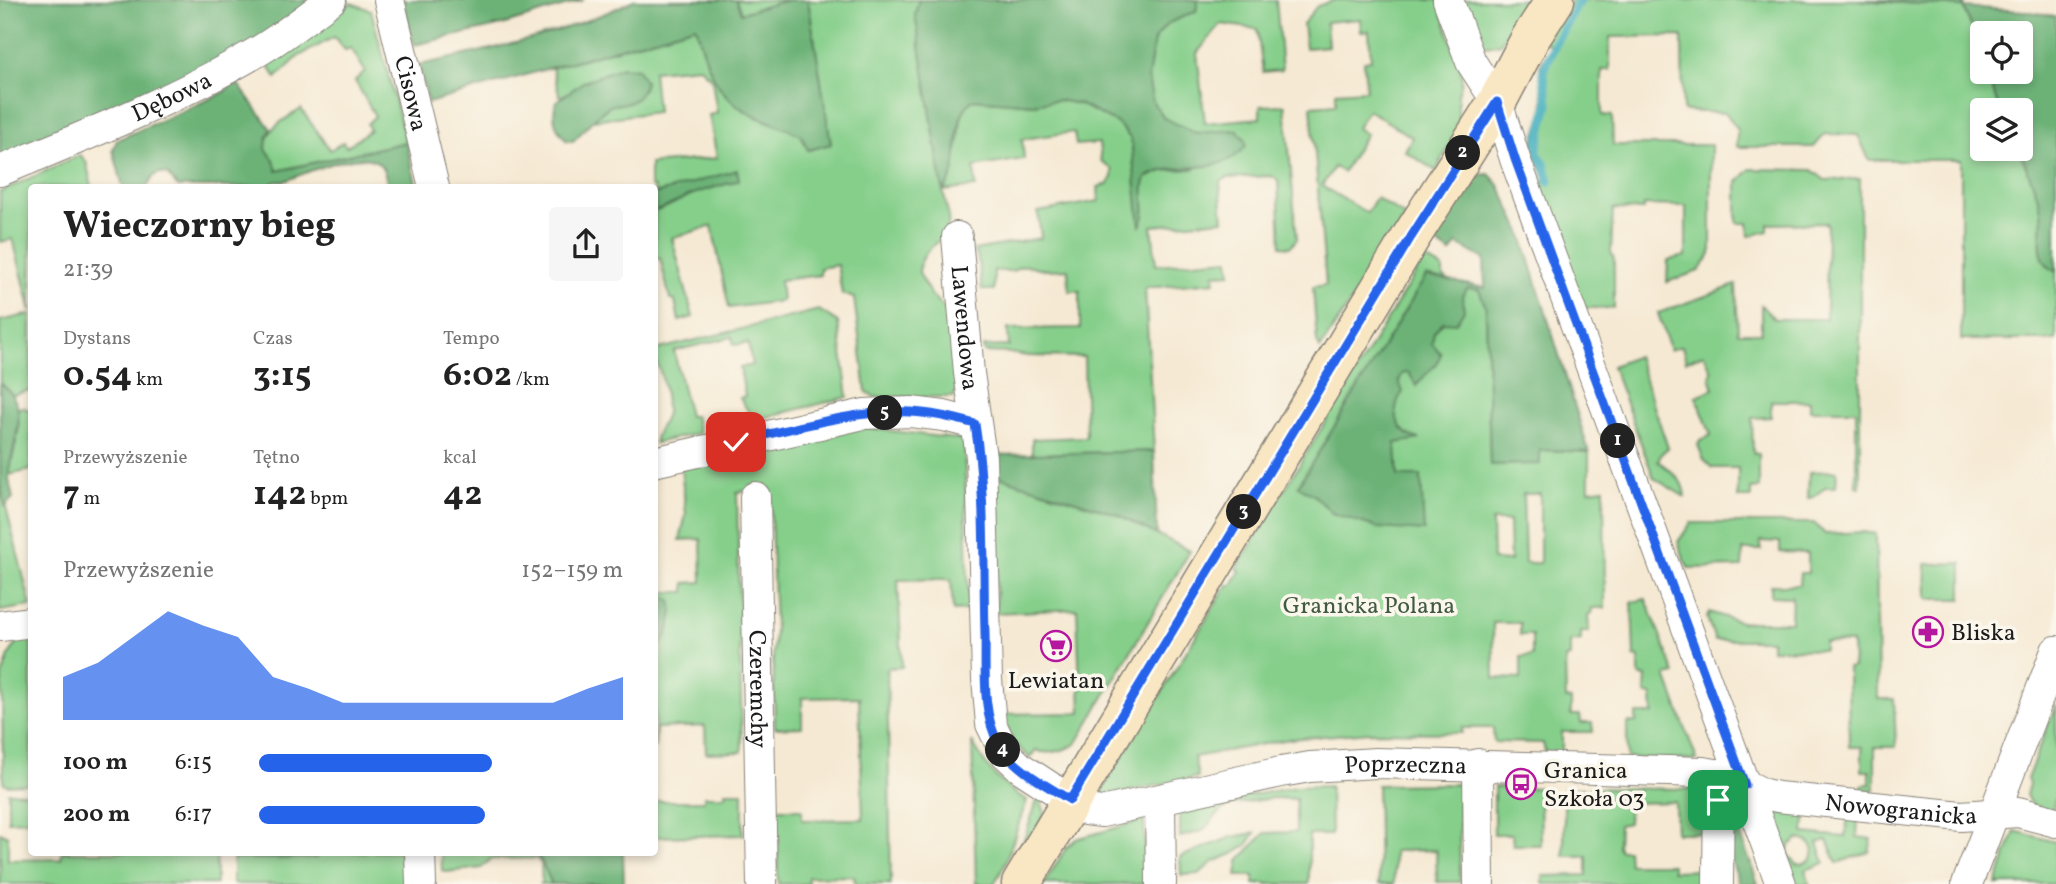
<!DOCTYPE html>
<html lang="pl">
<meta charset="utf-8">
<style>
body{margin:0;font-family:Vollkorn,serif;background:#f6f6f6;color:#222;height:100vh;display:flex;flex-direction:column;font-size:26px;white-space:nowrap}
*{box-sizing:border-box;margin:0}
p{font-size:23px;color:#767676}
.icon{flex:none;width:38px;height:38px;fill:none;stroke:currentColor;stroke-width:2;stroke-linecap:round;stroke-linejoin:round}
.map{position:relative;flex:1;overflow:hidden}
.sheet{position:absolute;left:28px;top:184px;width:630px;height:672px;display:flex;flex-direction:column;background:#fff;border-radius:7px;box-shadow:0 4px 10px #0003}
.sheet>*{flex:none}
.tools{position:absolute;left:1970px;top:21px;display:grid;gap:14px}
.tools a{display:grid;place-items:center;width:63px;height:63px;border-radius:7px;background:#fff;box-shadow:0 4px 10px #0003;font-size:35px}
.pin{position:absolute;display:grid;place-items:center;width:60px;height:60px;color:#fff;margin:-30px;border-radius:14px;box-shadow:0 4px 10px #0006}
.km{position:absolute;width:35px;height:35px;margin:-18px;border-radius:50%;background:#222;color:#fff;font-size:19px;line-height:35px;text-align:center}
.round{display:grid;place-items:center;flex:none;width:74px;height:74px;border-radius:7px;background:#f6f6f6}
.headline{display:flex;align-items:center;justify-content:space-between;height:119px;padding:0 35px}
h1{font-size:38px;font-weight:700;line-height:52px}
.metrics{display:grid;grid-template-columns:repeat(3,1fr);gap:10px;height:119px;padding:7px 35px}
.metrics div{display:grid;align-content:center}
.metrics b{font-size:35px;font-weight:700}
.metrics small{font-size:19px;font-weight:400}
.metrics p{font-size:19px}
.chart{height:196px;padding:14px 35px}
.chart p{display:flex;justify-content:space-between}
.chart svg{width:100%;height:126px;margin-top:7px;fill:#2563eb;opacity:.7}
ul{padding:0 35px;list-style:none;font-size:23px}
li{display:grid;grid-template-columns:112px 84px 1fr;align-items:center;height:52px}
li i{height:18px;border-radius:9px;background:#2563eb}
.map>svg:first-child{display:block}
</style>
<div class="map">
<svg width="2056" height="884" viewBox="0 0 2056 884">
<rect width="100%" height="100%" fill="#fbf7ec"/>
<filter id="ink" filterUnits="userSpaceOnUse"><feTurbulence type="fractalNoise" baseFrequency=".0143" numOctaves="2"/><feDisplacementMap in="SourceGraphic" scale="14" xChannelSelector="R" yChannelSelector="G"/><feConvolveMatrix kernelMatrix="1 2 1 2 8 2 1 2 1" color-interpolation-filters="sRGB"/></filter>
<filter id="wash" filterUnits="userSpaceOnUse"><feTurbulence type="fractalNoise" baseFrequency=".00686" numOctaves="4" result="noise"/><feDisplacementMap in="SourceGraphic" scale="28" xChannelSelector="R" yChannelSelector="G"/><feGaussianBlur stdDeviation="1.57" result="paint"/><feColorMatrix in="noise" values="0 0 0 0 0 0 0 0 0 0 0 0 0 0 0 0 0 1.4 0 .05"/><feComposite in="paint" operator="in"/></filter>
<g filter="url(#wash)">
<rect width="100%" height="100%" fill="#f5e9d3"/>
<g fill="#86cf8b" stroke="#517654" stroke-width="2" fill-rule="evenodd">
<path d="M736,0H788L741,13Z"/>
<path d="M808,0H919L915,14L943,190C948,175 956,157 959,141C961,123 958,111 974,99L1033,104L1058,100L1079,104L1117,123L1131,139L1140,224C1145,209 1139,192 1146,178L1163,171L1194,169L1237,130C1224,131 1205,136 1194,132C1185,129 1172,123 1164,118C1141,101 1144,41 1166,24C1174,18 1186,15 1196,11L1198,0H1276L1282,70L1263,72L1257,29L1221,24L1197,53L1205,123L1260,118V106L1285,105L1297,239L1290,247L1281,246L1278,180L1271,176L1227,178L1220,182L1223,220L1152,226L1156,265L1229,259L1231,273L1214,274L1215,282L1145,288L1154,451L1032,454V439L1086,437L1084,357L1027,356L1010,353L984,352L983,347L1009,346L1008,329L1080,328V291H1069L1068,269C1060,269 1049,271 1042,269C1031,266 1024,262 1013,271H994V290H982L977,254H975L974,250L1041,238L1038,212L1099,201L1098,187L1108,184L1112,177V169L1101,161L1099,143L1076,145L1074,132L1022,139L1024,159L974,167L976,187L943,191C945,201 950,216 948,226C946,242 920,246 919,273L930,294L955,319L961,375L954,397H873L866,391L854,298L842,294L837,265L820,268V275L780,280L782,301L729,308L712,226L672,238L693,317L679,321L675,301L670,299L660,258L655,259V211C669,208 681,198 696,193C710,188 724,185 739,180L737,171L655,194L654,187H650V164L717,158L709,115L717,113L712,80L700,67L653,71L657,112L592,120L611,105L629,103L607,72L560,97L552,68L696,26C708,67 714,97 756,117C771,123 787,128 802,135L809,150L831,144Z"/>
<path d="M1335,0H1438L1461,71L1462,81L1458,94V129L1436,171L1405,151L1412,137L1368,110L1357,128L1366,134L1343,172L1334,167L1322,186L1367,213L1376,198L1406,217L1320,349L1317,342L1313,287L1326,285L1311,106L1336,104V92L1366,90L1364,61L1371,60L1369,31L1361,32L1360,19L1326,22L1328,46L1306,48L1303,24L1317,6Z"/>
<path d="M1462,0H1540L1522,27L1514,23L1500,43L1487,46L1476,42Z"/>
<path d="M1572,0H1858L1963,7L1983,54V72H1988L1999,110H1983V149H2018C2026,166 2036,187 2040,206C2047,229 2029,256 2056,272V340H1961V160H1869L1858,135L1825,134L1814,147H1737V130L1726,113L1683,111L1682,36L1610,37V70H1602V115L1612,116L1613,145H1711V254L1699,271L1667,282L1668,260L1686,256V206L1644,205V210L1613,209L1611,252L1614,259V308H1583L1538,185L1546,179L1537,161L1533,143L1544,109L1540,66L1551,46L1544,41Z"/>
<path d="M351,3L371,10L406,142L277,171L274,160L266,149C265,127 285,120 301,109L330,150L343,142L346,147L370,130L367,124L375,116L355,81L365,71L351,48L345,50L334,37L299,56L276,78L267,63L311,33Z"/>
<path d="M80,155L86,161L92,187H32L31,311L13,239L0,242V192Z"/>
<path d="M1750,169L1812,170L1825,180L1860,179V487L1856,486V410H1810V401H1771V417L1752,418L1753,453L1759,454V488L1751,489V498H1738V468H1712L1704,460L1698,445L1700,441L1711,435L1696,396L1714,389L1710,376L1712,372L1704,354L1686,361L1682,346L1670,350L1658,313L1736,285L1738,333H1761V305L1775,319H1826L1827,223L1768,224V231L1749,236L1748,223H1737V183Z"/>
<path d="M1424,259L1443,268V276L1449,281L1485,288L1490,465L1540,463V450L1589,452V490L1604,488L1605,608H1592L1591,614L1588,616L1589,632H1581V640L1570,642V657L1565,658L1566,699L1571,700V715H1580L1581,723H1592L1593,732H1562V754L1545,752L1543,743L1494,742L1493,728H1462V733L1370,732L1290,739L1194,757L1198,777L1102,797L1099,795L1227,585H1232L1240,571L1237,568ZM1523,494H1540V563H1525ZM1492,521H1509L1510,561L1493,560ZM1493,623H1520V635H1532V656L1521,657V679L1494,678Z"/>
<path d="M819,310L838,322L848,397L754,420L740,398L745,396L740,368L752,365L748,343L734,345L732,337L674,351L689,416H695L699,433L655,443C654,431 665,424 666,412C666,400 664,383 660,371C657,361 654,362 655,350Z"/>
<path d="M31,314V390L13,395L0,383V321Z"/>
<path d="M1637,356L1668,448L1662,453L1658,461C1672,472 1684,479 1685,497L1654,478L1612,366Z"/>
<path d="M23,407L31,411V470L9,475L19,428L17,408Z"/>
<path d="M853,426L964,440L969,610L953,611L951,579L898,580L902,667L887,668L891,884H855L854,876L808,877V884H778L777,809H802V820L863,819L859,697L802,698V727L775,728L773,653L775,631L770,489L737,492L742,752L706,753L705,726L656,728L655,748L654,654C671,633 672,622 665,597L655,599V592H685V583L702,582L701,539L680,540L686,514L681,468Z"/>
<path d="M1837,471L1836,487H1825L1814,497L1808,498L1809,472Z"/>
<path d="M997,476L1117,514L1190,551L1076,744C1065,750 1048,756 1036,750L1030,758L1013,742L1002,714L1081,713L1077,609L996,613Z"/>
<path d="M0,484L31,606L0,611Z"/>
<path d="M1691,523H1814L1825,534L1863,532L1876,534L1878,699H1894L1896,747H1875V790H1862V785L1870,784V771H1862V747H1849L1848,668L1853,667L1852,643L1824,642V650L1771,649V640H1715L1707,618L1709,612L1741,622H1791L1792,597L1771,596V585H1799L1800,573H1808V553L1780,552V542L1761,541V550H1743L1742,567L1688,568L1678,542Z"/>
<path d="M1962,563V599H1927L1926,564Z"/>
<path d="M1646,599L1675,674L1666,676L1697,760L1627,758V723L1636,722V714H1653L1652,695L1645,694L1646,677L1639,676V657L1634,656L1632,602Z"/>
<path d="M31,632V770L28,784L7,785L3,782L2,676L10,653L25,633Z"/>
<path d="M2056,704V798L2052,811L2031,805L2026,795L2029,784L2027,779Z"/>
<path d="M972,742C986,768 1001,786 1027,800L1005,864L994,884H976Z"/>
<path d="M1459,784L1460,882H1437L1436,850L1394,851V884H1379L1377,785Z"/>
<path d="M1330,786L1331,835H1309V884H1254V876H1237L1239,860L1265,833L1296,832V799L1273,798L1234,804L1222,810L1202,831L1180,837V808L1296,787Z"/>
<path d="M1494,787L1540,788L1541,845H1513L1512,834H1494Z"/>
<path d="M1564,788L1703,789V833H1676L1675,802L1629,803L1628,823L1619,825L1618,846L1620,850H1628L1629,864H1672V871L1703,870V884H1543V876L1587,875V856H1564Z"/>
<path d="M8,792L27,793L31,799V820L8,821Z"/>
<path d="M725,792H743V835L655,837V795L656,801H704V796H725Z"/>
<path d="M1038,798L1041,801L1045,813L1013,872Z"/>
<path d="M1777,812L1806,813L1804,833L1845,837L1848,816L1858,818L1857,837L1872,839L1869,852L1837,863L1827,840L1818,843L1825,863L1805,870L1810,884H1795L1771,818ZM1798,839C1819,841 1819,864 1797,864L1788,854L1790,845Z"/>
<path d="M1144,820L1146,884H1044L1066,848L1076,839Z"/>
<path d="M2015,831L2056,842V884H1996Z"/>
<path d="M0,832L8,836V860L61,859L62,852H216V884H0Z"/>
<path d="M1255,833L1247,845L1233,854L1213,862L1199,874L1181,875L1180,857L1232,837Z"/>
<path d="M318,852H405L414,884H233V859L317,858Z"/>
<path d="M441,852H537L552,884H539L542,883L541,863L536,858L491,859L481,868L446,872L442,871Z"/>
</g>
<g fill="#6cb277" stroke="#44674a" stroke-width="2">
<path d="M0,0H316L255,43L0,166Z"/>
<path d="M403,0H584L502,25L414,45Z"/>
<path d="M634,0H736L741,13L788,0H808L831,144L808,150L801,135C787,128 771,123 756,116C714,97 708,67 696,26L428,103L419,65C493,49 566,34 634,0Z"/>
<path d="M919,0H1198L1196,11L1167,24L1154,40L1148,78L1153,102L1164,118L1196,133L1237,130L1245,139L1246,146C1221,179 1172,159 1146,178C1139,193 1150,211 1140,226L1131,139L1117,123L1079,104L1058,100L1033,104L974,99C946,120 967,166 943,191L915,14Z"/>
<path d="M1858,0H1966L1963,7L2024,11L2056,16V272C2029,256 2047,229 2040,206C2036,187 2026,166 2018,149H2021V110H1999L1988,72H2021V33H1983V54L1963,7Z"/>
<path d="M622,67L638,69L645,82C643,90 641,95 634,100C627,106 617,102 608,107C593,117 585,130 573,141H567C556,129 551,119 556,102L583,82Z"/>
<path d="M236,81L271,129L267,138L266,149L274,160L277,171L406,142L417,187H388C386,179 385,167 377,162C358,149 305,173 285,181L274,182L269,187H178L167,174L159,173L154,176L147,187H123L113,150L117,140L223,93Z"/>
<path d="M737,170L739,180C724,185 710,188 696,193C681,198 669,208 655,211V194Z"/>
<path d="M1489,174L1499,185L1521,232L1589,452L1540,450V464L1490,465L1486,308L1479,290L1468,288L1462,296L1464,310L1456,323L1443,322L1434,332L1432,343L1441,354C1436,369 1423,374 1417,386L1408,372L1402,374L1399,381L1403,392C1389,410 1397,434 1420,439L1396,443L1398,476H1421L1424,531L1378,528L1332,513L1315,496L1298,486L1426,276L1485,288L1484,259L1457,244L1451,253L1434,242C1442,229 1466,182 1478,176C1481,174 1485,174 1489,174Z"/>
<path d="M0,383C33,407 13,439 9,471C8,480 11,490 13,498L5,506L0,484Z"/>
<path d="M1154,451L1157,535L1117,514L997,476V455Z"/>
<path d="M665,597L671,601C676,619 666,640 655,654V599Z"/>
<path d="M1727,798L1758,884H1739L1727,846Z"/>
<path d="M233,852H318L317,858L233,859Z"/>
<path d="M537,852H623L624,884H552Z"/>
</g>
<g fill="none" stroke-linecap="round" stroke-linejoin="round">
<path stroke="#40adbe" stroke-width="9" d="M1549,181L1544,164L1536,152L1548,104L1543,72L1557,39L1580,0"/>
</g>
</g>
<g filter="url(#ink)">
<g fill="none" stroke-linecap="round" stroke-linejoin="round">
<g stroke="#888278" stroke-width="32">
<g id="street">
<path id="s1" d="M389,0L434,187"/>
<path d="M1448,0L1471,62L1497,102L1515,159L1577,328L1781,884"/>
<path id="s2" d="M0,171C87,135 175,100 257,52C283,37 307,17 331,0"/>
<path id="s3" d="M957,237L969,373L981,457L987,679L991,724L1005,753L1021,768L1085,810L1102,812L1281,772L1310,767L1376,763L1703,772L1728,776L1764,794L1778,797L1961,816L2018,812L2056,822"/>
<path d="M654,462L864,414L911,412L944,416L975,424"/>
<path id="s4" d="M755,497L762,884"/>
<path d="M0,626L32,622"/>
<path d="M1478,764L1479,884"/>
<path d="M1160,800L1161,884"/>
<path d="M420,852L421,884"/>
<path d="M1718,884L1719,774"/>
<path d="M1967,884L2056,651"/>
</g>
</g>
<g stroke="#888278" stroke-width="41">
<path id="secondary" d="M1021,884L1411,237L1497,102L1530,39L1555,0"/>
</g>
<use href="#street" stroke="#fff" stroke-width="30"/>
<use href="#secondary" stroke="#f9e7c3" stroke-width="38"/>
</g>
</g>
<g fill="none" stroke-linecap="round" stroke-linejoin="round" filter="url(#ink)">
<g stroke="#fff" stroke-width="14">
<path id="route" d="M736,442C793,429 852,410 911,412C933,413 954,418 975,424C986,493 983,563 985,633C986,668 981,713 999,744C1015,770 1046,785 1070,800L1411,237L1497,102L1515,159L1577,328L1745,785L1719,774L1718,800"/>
</g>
<use href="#route" stroke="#2563eb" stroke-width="9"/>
</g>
<defs>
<g id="pharmacy-ring" transform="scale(1.575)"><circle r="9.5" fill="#fbf7ec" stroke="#b5179e" stroke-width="1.5"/><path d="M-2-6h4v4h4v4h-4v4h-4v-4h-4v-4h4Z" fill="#b5179e"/></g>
<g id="supermarket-ring" transform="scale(1.575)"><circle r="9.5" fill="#fbf7ec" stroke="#b5179e" stroke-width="1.5"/><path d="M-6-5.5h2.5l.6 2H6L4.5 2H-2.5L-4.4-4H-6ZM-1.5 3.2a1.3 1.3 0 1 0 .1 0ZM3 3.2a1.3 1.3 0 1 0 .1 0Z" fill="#b5179e"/></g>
<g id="bus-ring" transform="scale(1.575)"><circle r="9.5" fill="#fbf7ec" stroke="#b5179e" stroke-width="1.5"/><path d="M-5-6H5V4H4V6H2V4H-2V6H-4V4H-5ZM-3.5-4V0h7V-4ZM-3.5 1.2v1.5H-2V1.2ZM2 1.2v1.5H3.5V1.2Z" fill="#b5179e"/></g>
</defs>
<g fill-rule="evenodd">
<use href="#pharmacy-ring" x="1928" y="632"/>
<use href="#supermarket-ring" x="1056" y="646"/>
<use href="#bus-ring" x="1521" y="784"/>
</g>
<g text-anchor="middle" stroke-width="7" stroke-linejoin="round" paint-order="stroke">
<g font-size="24" fill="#1c1c1c" stroke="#fbf7ec">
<text dy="8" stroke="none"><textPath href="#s1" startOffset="96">Cisowa</textPath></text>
<text dy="8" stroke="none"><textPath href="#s2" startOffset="187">Dębowa</textPath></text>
<text dy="8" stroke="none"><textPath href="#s3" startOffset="91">Lawendowa</textPath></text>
<text dy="8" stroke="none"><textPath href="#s4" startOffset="192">Czeremchy</textPath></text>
<text dy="8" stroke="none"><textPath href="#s3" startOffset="945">Poprzeczna</textPath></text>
<text dy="8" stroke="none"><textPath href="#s3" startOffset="1446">Nowogranicka</textPath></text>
</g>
<g font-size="24" fill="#415b43" stroke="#fbf7ec">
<text x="1369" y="613">Granicka Polana</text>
</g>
<g font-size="24" fill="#1c1c1c" stroke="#fbf7ec" text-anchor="start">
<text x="1951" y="640">Bliska</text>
<text x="1056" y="688" text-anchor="middle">Lewiatan</text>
<text x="1544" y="778">Granica<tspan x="1544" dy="28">Szkoła 03</tspan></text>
</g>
</g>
</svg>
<div class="tools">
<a><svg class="icon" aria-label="locate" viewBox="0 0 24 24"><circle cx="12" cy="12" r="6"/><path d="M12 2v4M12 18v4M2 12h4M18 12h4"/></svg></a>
<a><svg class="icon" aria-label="layers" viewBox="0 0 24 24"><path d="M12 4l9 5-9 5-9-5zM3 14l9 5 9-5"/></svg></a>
</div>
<div class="pin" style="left:1718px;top:800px;background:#1e9e55"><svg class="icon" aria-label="arrive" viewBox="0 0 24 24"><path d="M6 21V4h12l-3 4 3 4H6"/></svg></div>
<div class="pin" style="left:736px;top:442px;background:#d93025"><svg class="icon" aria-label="check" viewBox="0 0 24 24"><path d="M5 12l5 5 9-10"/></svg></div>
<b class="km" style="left:1618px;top:441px">1</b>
<b class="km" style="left:1463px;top:153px">2</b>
<b class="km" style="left:1244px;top:512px">3</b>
<b class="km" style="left:1003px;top:750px">4</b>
<b class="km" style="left:885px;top:413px">5</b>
<section class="sheet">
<div class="headline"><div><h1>Wieczorny bieg</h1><p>21:39</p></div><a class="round"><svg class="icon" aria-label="share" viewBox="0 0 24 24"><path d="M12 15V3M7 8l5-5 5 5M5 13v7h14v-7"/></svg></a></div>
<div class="metrics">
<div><p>Dystans</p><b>0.54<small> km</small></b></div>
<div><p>Czas</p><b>3:15</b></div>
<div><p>Tempo</p><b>6:02<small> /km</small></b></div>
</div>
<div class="metrics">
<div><p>Przewyższenie</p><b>7<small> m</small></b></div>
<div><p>Tętno</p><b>142<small> bpm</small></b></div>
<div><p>kcal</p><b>42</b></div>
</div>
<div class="chart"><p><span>Przewyższenie</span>152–159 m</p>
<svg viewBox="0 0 160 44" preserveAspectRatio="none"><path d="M0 44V29L10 24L20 15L30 6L40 11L50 15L60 29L70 33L80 38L90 38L100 38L110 38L120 38L130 38L140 38L150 33L160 29V44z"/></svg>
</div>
<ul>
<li><b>100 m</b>6:15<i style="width:64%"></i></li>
<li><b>200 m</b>6:17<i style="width:62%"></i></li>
</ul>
</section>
</div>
